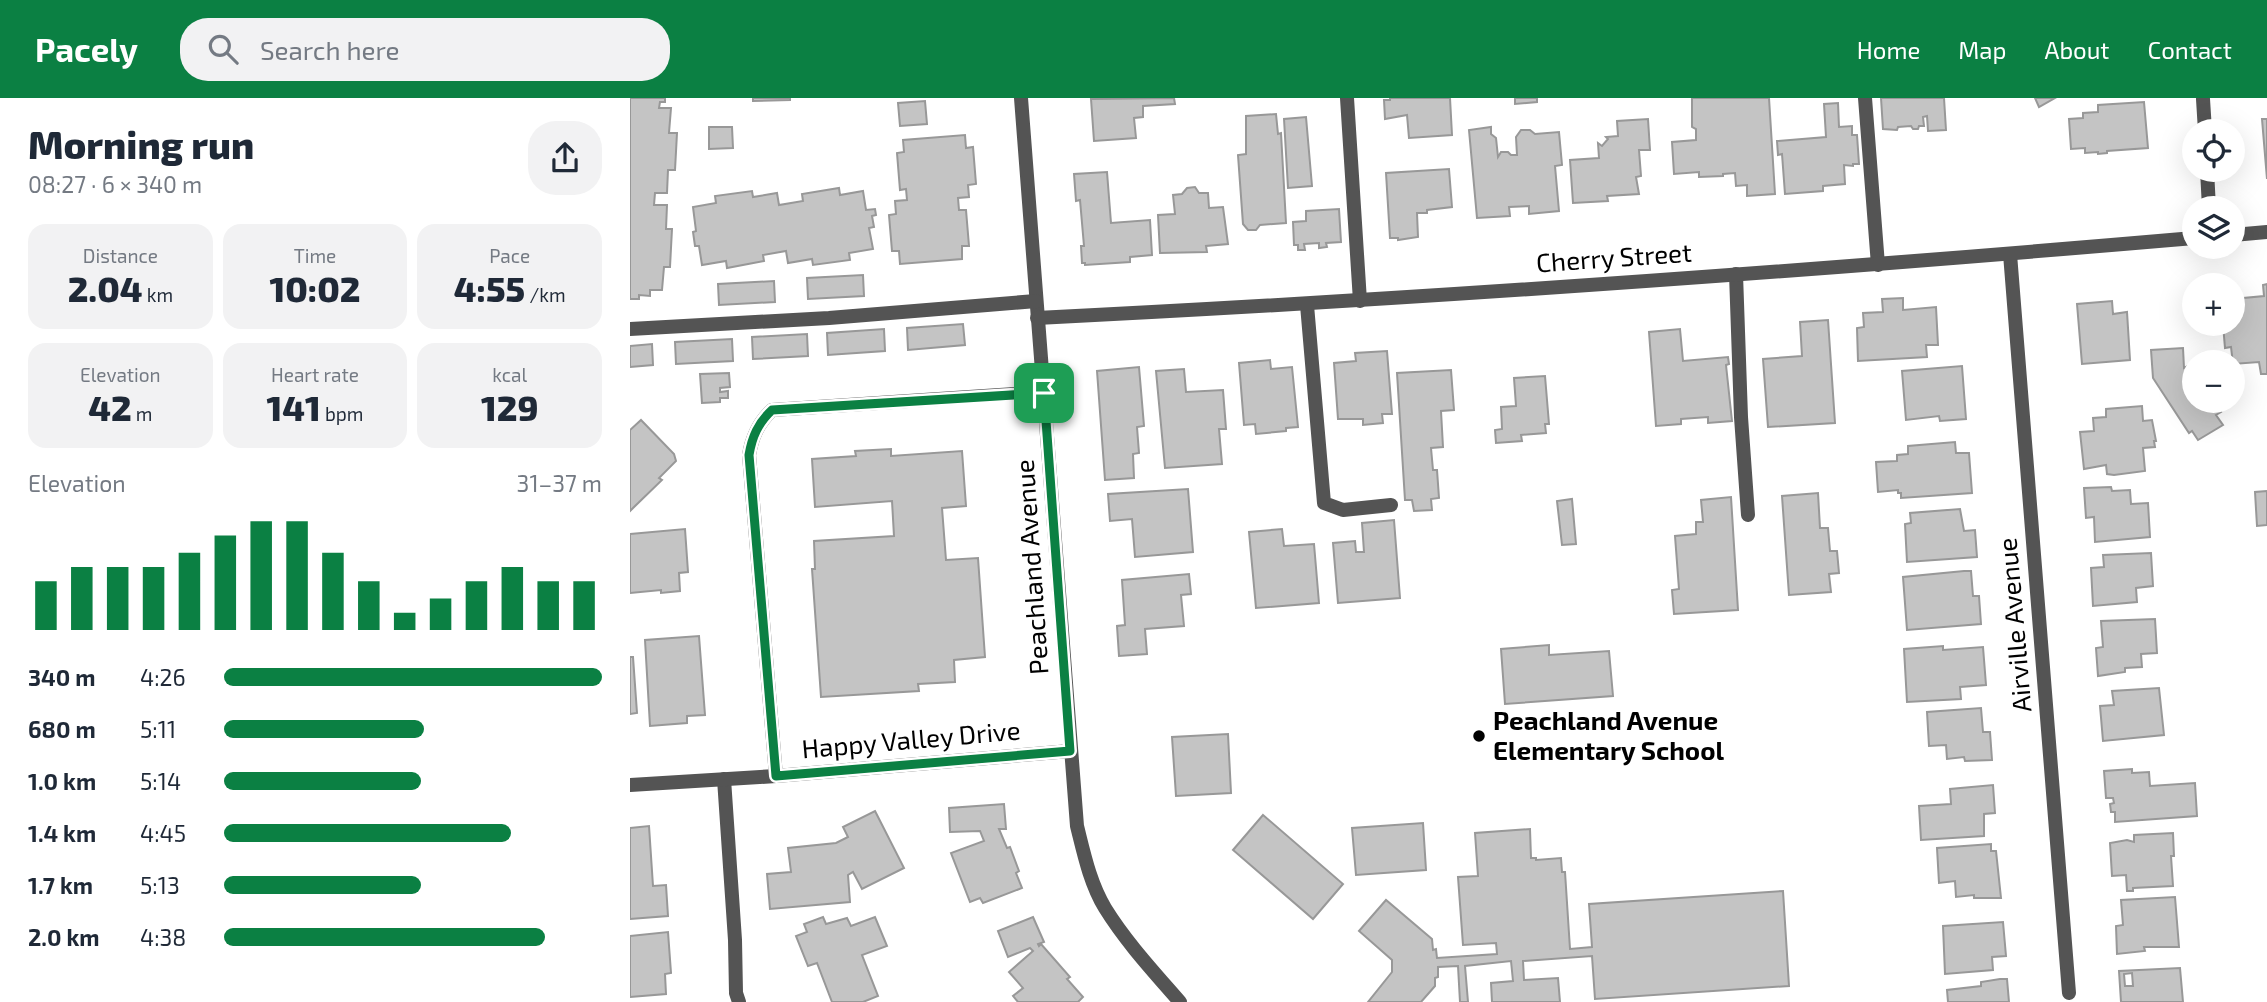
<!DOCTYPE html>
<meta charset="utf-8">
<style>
body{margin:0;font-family:"Exo 2",sans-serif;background:#f2f2f3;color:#1f2937;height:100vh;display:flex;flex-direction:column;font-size:26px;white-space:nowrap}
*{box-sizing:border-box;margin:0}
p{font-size:23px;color:#747a83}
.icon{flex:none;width:38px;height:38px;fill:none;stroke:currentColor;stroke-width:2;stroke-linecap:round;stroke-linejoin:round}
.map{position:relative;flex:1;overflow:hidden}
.drawer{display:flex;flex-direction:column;background:#fff;width:630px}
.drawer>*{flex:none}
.controls{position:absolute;left:1552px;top:21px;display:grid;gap:14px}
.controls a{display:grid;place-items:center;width:63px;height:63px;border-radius:50%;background:#fff;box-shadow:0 7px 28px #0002;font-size:35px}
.pin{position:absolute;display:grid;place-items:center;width:60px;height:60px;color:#fff;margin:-30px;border-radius:14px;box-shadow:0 4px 10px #0006}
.round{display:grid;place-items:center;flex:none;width:74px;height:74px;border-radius:28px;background:#f2f2f3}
.headline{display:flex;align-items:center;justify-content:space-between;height:119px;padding:0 28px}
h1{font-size:38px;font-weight:800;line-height:52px}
.figures{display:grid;grid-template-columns:repeat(3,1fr);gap:10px;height:119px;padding:7px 28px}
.figures div{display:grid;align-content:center;border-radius:18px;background:#f2f2f3;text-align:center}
.figures b{font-size:35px;font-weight:800}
.figures small{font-size:19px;font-weight:400}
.figures p{font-size:19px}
.chart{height:196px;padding:14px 28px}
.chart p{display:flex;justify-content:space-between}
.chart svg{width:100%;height:126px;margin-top:7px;stroke:#0b8043;stroke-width:6}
ul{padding:0 28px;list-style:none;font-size:23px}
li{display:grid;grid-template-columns:112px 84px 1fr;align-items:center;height:52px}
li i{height:18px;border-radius:9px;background:#0b8043}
header{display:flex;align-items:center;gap:42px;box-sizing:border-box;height:98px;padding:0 35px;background:#0b8043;color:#fff}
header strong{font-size:33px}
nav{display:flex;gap:38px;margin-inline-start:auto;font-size:24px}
.search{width:490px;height:63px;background:#f2f2f3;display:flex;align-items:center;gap:18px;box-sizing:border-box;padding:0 24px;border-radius:28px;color:#747a83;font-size:26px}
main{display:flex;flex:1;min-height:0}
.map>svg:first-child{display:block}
</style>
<header>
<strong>Pacely</strong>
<div class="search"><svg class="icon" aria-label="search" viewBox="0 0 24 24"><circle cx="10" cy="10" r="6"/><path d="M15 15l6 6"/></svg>Search here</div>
<nav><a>Home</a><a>Map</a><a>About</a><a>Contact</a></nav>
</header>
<main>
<section class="drawer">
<div class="headline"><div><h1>Morning run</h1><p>08:27 · 6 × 340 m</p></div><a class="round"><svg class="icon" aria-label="share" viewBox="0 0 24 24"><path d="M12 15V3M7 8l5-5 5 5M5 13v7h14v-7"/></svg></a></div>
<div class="figures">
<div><p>Distance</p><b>2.04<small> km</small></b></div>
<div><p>Time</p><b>10:02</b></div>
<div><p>Pace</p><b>4:55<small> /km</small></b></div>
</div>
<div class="figures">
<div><p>Elevation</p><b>42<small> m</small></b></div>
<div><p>Heart rate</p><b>141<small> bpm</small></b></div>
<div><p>kcal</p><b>129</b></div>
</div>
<div class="chart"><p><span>Elevation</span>31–37 m</p>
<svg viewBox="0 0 160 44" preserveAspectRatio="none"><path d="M5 44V27M15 44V22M25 44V22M35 44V22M45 44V17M55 44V11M65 44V6M75 44V6M85 44V17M95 44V27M105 44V38M115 44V33M125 44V27M135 44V22M145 44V27M155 44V27"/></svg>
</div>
<ul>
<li><b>340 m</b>4:26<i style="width:100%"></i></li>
<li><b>680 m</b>5:11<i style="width:53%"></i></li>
<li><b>1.0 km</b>5:14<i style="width:52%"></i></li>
<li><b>1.4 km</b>4:45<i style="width:76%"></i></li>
<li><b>1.7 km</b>5:13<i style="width:52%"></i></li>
<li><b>2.0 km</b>4:38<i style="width:85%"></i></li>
</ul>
</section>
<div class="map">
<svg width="1637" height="904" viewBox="0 0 1637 904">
<rect width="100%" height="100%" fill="#fff"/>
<g fill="#c4c4c4" stroke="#989898" stroke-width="2" fill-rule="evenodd">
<path d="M0,0H35V4H30L29,10H41L39,35H47L45,72H38L37,95H25L24,107H37L36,131H42L40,169H34L32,192H20V198L9,197V201H0Z"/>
<path d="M123,0H160V2L123,3Z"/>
<path d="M544,0L545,6L513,8V19L504,20L506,40L464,43L461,1Z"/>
<path d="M760,0H820L822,37L779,40L777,17L755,21L754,2H760Z"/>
<path d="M885,0H907V4L885,6Z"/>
<path d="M1062,0H1139L1145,96L1117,98V87L1106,88L1105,75L1093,76V78L1069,79V74L1044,76L1042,44L1066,42V31L1062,29Z"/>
<path d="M1251,0H1314L1316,32L1298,33L1297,18L1293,19L1294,28H1289L1288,31H1283L1281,28L1268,29L1267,32L1253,31Z"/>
<path d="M1405,0H1425L1409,9Z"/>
<path d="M295,3L297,26L270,28L268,5Z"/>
<path d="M1514,4L1518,50L1477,53V55L1468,56V54L1455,55V50L1441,51L1439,21L1453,20V15L1468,14V7Z"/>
<path d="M1208,5L1209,29L1222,28V37H1227L1229,66H1223V68L1214,67L1215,86L1193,88V93L1155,96L1152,56L1148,57L1147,43L1196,39L1194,6Z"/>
<path d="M646,16L648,36L651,35L656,125L630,127L626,132H618L613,126L608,57L616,56V18Z"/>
<path d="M676,19L682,88L658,90L654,21Z"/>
<path d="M1018,21L1020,52H1009L1011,78L1006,79L1009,96L977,98L978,103L943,105L940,62L969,60L968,45L972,48L978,41L976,39L988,38L987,23Z"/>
<path d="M1632,21H1637V81Z"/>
<path d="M79,29H102L103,50L79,51Z"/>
<path d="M861,29V36L866,40L868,59L871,54H878L881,57H887L886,39L891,32H900L905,36L929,34L932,67L925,68L929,113L899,116V108L879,109L880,118L847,120L839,32Z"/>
<path d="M335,37L336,50L343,49L346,86L338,87L339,99L328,100L329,112H336L339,148H332V161L270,166L269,153H262L259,117L266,116L265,103L277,102L276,91L270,92L267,55L274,54L273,42Z"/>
<path d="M819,71L822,109L797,112V115H787L788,139L768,142V140H760L756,75Z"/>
<path d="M477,74L481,125L520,122L522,157L500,159V164L455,167V165H452L451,148H454L450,102L446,103L444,76Z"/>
<path d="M565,89L569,95H578L579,110L593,109L598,146L576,148L577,154L530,155L528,117L545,116L543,97L552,96L557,90Z"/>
<path d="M209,90L210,97L233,93L236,112L245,111L246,117L242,118L244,129L239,130L243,151L219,155L220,162L183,167L182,161L158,165L156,153L133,157L134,163L97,170L96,163L72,167L69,148H65L63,134L66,133L63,109L86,105L85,98L122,93L123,99L147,95L149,107L173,103L172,96Z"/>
<path d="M709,111L711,144L696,145L697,149L689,150V145L674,146L675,152H668V147H664L663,124L676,123V113Z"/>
<path d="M233,177L234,198L178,201L177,180Z"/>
<path d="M144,183L145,204L89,207L88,186Z"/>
<path d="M1637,186V276H1631L1629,264L1603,266L1601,249L1595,250L1593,226H1603V201L1634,198L1633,187Z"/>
<path d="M1273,200V212L1306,209L1308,247H1296L1297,259L1228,263L1227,230L1234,229L1233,215L1253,214L1252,201Z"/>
<path d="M1482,203L1483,216L1497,214L1500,262L1452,266L1447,206Z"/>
<path d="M1198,222L1205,325L1138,329L1133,261L1172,258L1170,224Z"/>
<path d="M333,226L335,247L278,252L277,230Z"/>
<path d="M254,231L255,253L198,257L197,235Z"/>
<path d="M1050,231L1053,263L1098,259L1099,266L1096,267L1102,323L1078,325V319L1051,321V326L1026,328L1019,234Z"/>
<path d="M177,236L178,258L123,261L122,239Z"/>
<path d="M102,241L103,263L46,266L45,244Z"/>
<path d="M22,246L23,267L0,269V248Z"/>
<path d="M1553,250L1554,270L1561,266L1564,272V303H1583L1591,314L1586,317L1593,327L1568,342L1562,333L1559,335L1523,280L1521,252Z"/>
<path d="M757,253L762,316H752L753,325L733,327V321H708L704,265L726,263L725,255Z"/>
<path d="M640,262L641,271L662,269L668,329L656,330V333L626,336L625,326L614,327L609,265Z"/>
<path d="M1332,268L1336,321L1310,323L1309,318L1276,322L1272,273Z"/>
<path d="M509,269L514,328L507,329L509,355L503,356L504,380L475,382L467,273Z"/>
<path d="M554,271L556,294L593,292L596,331H589L592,366L535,370L526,273Z"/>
<path d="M821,272L824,312L811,313L813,349L801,350L803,372H807L809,400L801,401L802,412L784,413L782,402H775L767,275Z"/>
<path d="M99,275L100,289L90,290V294L98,293V300H90V304L72,305L70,276Z"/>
<path d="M915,278L919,326H915L916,335L891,337L892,343L866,345L865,332L872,331L871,309L886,308L884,280Z"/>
<path d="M1512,308L1513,323L1522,322L1526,343H1524L1525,349L1513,350L1515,373L1484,377L1477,376L1476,367L1454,371L1450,334L1464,333L1463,320L1476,319V311Z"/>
<path d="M11,322L44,356L46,363L29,380L32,382L0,413V332Z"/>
<path d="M1325,344L1326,355H1339L1342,395L1271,400V395H1268V392L1248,394L1246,364L1267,363V357L1278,356V348Z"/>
<path d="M261,351V358L332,353L336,408L312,410L316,462L348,460L355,559L324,562L325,584L288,586L289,593L191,599L182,471H185L184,443L264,438L262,403L185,409L182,361L226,358L225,353Z"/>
<path d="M1481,389L1482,393L1500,392L1501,406L1518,405L1520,439L1465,444L1464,419L1456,420L1454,390Z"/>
<path d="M558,391L563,454L505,459L502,421L480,423L478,396Z"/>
<path d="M1637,393V427L1627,428L1625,394Z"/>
<path d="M1188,395L1190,430H1198L1200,453H1207L1209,475L1199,476L1201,494L1159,497L1152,398Z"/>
<path d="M1101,399L1108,512L1044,516L1042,492L1049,491L1045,438L1066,436V424H1073L1071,402Z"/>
<path d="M942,401L946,446L932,447L927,403Z"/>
<path d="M1330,411L1334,433L1345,432L1347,459L1277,464L1275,426L1281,425L1280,415Z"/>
<path d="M764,422L770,500L708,505L703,445L725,443L726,454H734L732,425Z"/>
<path d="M55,431L58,474L49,475L50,493L31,495V492L0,495V436Z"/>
<path d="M652,431L654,448L684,446L689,505L626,510L619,434Z"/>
<path d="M1521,455L1523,488L1506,490L1507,504L1463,508L1461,470L1474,469L1473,457Z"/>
<path d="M1334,473H1341L1343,498H1349L1351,526L1277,532L1273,479Z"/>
<path d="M559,476L561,496L551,497L554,528L515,531L517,556L489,558L487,528L495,527L492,482Z"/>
<path d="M1525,521L1527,555L1511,556L1512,569L1495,570V574L1468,578L1466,550L1473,549L1471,523Z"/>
<path d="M69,538L75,617L57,618V625L20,628L15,542Z"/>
<path d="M919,547V557L979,553L983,598L875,606L871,551Z"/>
<path d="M1313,548V552L1353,549L1356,587L1330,589L1331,601L1277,604L1274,551Z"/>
<path d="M0,559H3L7,615L0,616Z"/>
<path d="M1529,590L1534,637L1473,643L1470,608L1484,607L1482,593Z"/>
<path d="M1351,610L1353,634H1360L1362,662L1335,663L1334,659L1317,661L1316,647L1299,648L1297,614Z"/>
<path d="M598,636L601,695L546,698L542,639Z"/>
<path d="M1502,671V675L1519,674L1520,688L1565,685L1567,718L1485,724V714H1481L1480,706L1484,705L1483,700H1476L1474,673Z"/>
<path d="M1363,687L1365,715L1354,716V738L1291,742L1289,708L1321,706L1320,691Z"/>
<path d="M374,706L376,731H369L377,750L380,749L389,773L386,775L392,790L353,805L350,800L340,804L321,755L354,743L350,733L320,734L319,710Z"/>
<path d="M245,713L274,770L232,791L223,774L218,777L220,804L140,811L137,776L161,774L158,750L206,745L218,739L213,729Z"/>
<path d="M633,717L713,786L683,821L603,752Z"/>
<path d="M793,725L796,772L726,777L722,730Z"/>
<path d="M19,728L23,788L36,787L38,818L0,821V730Z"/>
<path d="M900,731L901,760H906V762L931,760L932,774H935L940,851L962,849L959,806L1153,793L1159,888L965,901L962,858L893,863L894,882L928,880L930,904H862L861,885L883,883L881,863L835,868L838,904H830L828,868L808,869V879L805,880V888L791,904H738L762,874V862L729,833L756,802L802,841L803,852L806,851L807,860L867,856L866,845L833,847L828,779L848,778L845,735Z"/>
<path d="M1543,735L1544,758H1541L1543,788L1503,790V793H1497L1496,777L1482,778L1480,745L1497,742L1504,744V737Z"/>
<path d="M1361,746V753H1366L1371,800H1344V797L1326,799L1325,783L1309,785L1307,750Z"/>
<path d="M1545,799L1549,849H1514L1515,853L1487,856L1486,828L1493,827L1491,802Z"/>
<path d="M193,819L196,826L217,820L221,828L245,819L257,848L232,857L248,898L233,904H202L187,865L178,868L166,838L177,834L174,826Z"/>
<path d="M403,819L414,844L408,846L409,848L411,846L440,879L437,881L453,899L448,904H388L383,898L393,890L379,874L403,853L400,850L378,859L368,833Z"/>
<path d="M1373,824L1376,858L1362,859L1363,872L1315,876L1313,828Z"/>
<path d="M38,834L41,875L35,876L36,896L0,899V838Z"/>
<path d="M1550,870L1553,904H1491L1489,873ZM1502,875L1503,888H1495L1494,876Z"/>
<path d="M1370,881H1377L1379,904H1318L1317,892L1351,888V884Z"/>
</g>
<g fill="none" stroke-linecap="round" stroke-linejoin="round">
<g stroke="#545454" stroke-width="14">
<path d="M717,0L730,203"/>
<path d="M1235,0L1248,167"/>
<path d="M1106,176L1111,319L1118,417"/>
<path d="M677,207L694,405L713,412L761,407"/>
<path d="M146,678L119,357C122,339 128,325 142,312L414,294"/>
</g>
<g stroke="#545454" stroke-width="14">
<path d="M391,0L447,728C454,756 460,785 475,810C496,844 524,874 550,904"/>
<path d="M1573,1L1575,33"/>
<path d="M1577,72L1579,110"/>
<path d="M1603,137L1637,134"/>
<path d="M1380,156L1439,895"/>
<path d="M407,220C793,201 1179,173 1564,140"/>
<path d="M0,231L199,220L406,203"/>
<path d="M94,681L105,842L106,895L109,904"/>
<path d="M0,687L146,678L440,653"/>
</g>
</g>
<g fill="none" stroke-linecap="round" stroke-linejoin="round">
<g stroke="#fff" stroke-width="14">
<path id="route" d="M414,295L440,653L146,678L119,357C122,339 128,325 142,312Z"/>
</g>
<use href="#route" stroke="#0b8043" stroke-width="9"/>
</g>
<circle fill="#000" stroke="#fff" stroke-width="2.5" cx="849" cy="638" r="7"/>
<g text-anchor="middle" stroke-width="6" stroke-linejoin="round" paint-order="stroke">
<g font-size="26" fill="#000" stroke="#fff">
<text transform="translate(984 160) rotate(-4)" y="9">Cherry Street</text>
<text transform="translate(402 469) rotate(-94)" y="9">Peachland Avenue</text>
<text transform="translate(1385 527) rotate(-95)" y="9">Airville Avenue</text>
<text transform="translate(281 642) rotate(-5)" y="9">Happy Valley Drive</text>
</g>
<g font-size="26" font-weight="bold" fill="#000" stroke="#fff" text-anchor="start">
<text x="863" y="632">Peachland Avenue<tspan x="863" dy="30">Elementary School</tspan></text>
</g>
</g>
</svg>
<div class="controls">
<a><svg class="icon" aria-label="locate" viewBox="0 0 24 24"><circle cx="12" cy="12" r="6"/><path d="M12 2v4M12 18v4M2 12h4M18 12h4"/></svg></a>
<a><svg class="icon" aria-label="layers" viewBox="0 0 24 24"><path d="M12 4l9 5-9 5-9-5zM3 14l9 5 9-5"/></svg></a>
<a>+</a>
<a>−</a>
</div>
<div class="pin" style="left:414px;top:295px;background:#1e9e55"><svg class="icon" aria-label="arrive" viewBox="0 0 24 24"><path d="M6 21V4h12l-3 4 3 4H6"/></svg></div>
</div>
</main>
